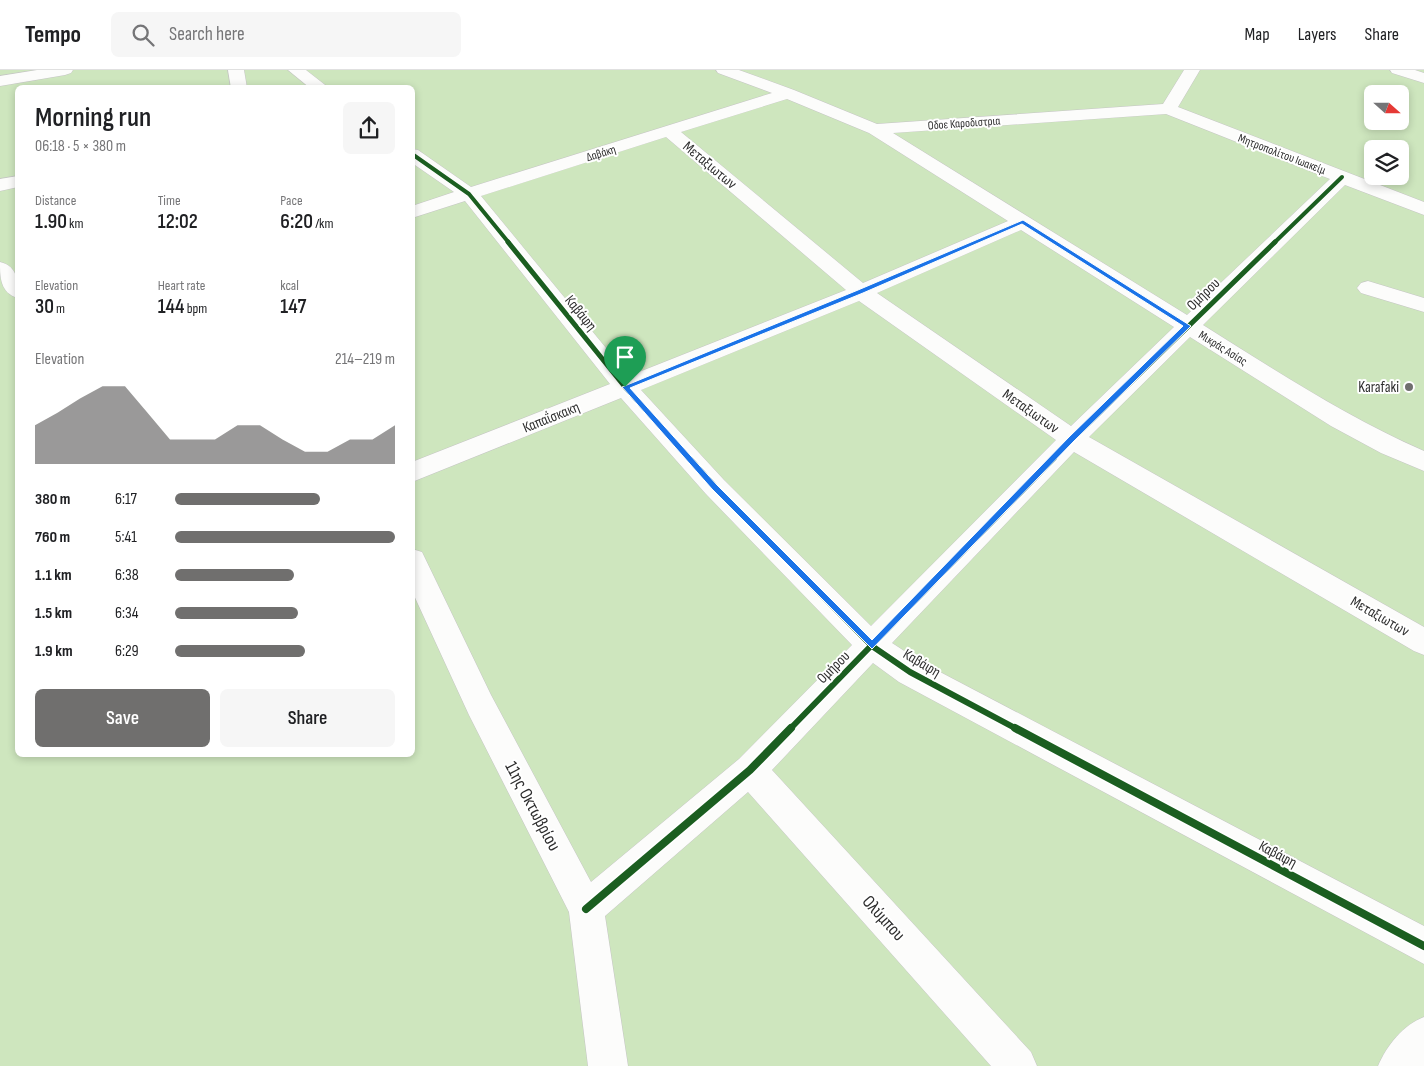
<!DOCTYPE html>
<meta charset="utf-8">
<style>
body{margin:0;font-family:"Sofia Sans Condensed",sans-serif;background:#f6f6f6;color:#202124;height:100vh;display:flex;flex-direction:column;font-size:19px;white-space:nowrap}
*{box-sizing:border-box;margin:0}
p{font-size:16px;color:#757577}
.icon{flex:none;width:28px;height:28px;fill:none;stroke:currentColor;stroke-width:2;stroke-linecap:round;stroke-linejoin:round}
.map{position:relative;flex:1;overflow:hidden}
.panel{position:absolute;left:15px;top:15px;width:400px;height:672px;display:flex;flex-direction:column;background:#fff;border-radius:8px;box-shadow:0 2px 8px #0003}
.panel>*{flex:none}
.needle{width:32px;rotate:111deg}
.buttons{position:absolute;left:1364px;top:15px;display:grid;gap:10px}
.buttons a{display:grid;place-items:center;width:45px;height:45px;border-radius:8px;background:#fff;box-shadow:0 2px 8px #0003;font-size:25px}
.pin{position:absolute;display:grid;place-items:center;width:42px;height:42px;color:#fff;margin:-51px -21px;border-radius:50% 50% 50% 0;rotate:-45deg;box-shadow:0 0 5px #0007}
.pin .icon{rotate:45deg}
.round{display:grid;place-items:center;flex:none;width:52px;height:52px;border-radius:8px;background:#f6f6f6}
.overview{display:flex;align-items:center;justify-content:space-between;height:85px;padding:0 20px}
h1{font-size:28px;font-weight:600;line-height:38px}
.figures{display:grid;grid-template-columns:repeat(3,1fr);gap:8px;height:85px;padding:5px 20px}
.figures div{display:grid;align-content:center}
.figures b{font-size:21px;font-weight:600}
.figures small{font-size:14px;font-weight:400}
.figures p{font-size:14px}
.chart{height:140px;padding:10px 20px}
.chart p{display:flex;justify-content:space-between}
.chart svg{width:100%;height:90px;margin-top:5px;fill:#706f6e;opacity:.7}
.action{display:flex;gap:10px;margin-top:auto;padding:10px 20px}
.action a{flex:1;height:58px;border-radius:8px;background:#706f6e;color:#fff;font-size:20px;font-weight:600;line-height:58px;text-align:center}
.action a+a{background:#f6f6f6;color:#202124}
ul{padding:0 20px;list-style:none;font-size:16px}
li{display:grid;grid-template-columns:80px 60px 1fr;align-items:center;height:38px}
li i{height:12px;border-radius:6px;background:#706f6e}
header{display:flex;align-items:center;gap:30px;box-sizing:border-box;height:70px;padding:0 25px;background:#fff;border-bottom:1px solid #e0e0e0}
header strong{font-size:24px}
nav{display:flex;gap:28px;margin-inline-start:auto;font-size:18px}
.search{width:350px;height:45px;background:#f6f6f6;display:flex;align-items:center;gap:12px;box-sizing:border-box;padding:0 18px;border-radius:8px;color:#757577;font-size:19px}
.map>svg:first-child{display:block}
</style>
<header>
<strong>Tempo</strong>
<div class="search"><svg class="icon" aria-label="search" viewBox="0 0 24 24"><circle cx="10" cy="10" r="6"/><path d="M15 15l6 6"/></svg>Search here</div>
<nav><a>Map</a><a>Layers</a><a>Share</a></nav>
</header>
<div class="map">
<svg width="1424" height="996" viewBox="0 0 1424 996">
<rect width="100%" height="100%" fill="#ece8e4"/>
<path fill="#cee6be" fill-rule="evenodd" d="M0,0H1424V996H0ZM18,18H412V685H18ZM1372,24H1400V51H1372ZM1372,79H1400V106H1372Z"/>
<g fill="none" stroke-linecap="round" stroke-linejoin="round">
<g stroke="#c5c4c5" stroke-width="1">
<g id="minor">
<path d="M37,0H73L71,3L65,5L0,16V6Z"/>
<path d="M228,0H244L247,18H231Z"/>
<path d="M288,0H306L329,18H310Z"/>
<path d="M716,0H739L794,20L877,54L1163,34L1184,0H1200L1178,37L1424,132V145L1345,115L1203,255C1275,300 1346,347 1424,381V401L1381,383L1331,356L1190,267L1089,367L1424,557V585L1414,581L1074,382L892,573L921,592L1424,856V894L899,612L873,593L772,700L1031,982L1037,996H991L748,722L605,846L628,996H588L569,842L469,645L412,521V479L422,482L491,625L591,812L739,689L852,575L706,424L621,328L412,412V392L610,314L465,131L412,148V136L454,122L412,93V79L418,80L471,117L772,23L718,3ZM787,29L869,63L1008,151L863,213L681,62ZM1166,44L1330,109L1187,245L893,63ZM666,67L846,220L629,306L481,126ZM1021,160L1174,257L1071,356L877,223ZM859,231L1056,370L871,556L724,410L641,320Z"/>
<path d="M1390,0H1415L1424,3V13L1392,3Z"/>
<path d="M18,106V117L0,121V109Z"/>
<path d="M0,192C18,196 18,212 18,228C0,223 0,207 0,192Z"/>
<path d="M1368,211L1424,228V242L1361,223L1357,218L1361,213Z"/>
<path d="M1424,947V996H1378C1387,975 1403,955 1424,947Z"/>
</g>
</g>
<use href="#minor" fill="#fcfcfb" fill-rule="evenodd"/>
<g stroke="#fff" stroke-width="5.5">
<g id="cycleway-far3">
<path d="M412,84L469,124L509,173"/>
<path d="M1274,173L1342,107"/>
</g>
</g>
<g stroke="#fff" stroke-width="8">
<g id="cycleway-far2">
<path d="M508,172L625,317L690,389"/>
<path d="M1052,389L1275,172"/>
</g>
</g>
<g stroke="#fff" stroke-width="9">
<g id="cycleway-far1">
<path d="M689,388L715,417L872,576L910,602L1017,659"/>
<path d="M790,659L1054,388"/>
</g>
</g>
<g stroke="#fff" stroke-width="11">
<g id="cycleway">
<path d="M1015,658L1424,876"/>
<path d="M586,839L750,700L791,658"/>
</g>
</g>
<use href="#cycleway-far3" stroke="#1b5e20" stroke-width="4"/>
<use href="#cycleway-far2" stroke="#1b5e20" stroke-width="5"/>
<use href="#cycleway-far1" stroke="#1b5e20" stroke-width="6"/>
<use href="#cycleway" stroke="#1b5e20" stroke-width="8"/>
</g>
<path fill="#1a73e8" stroke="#fff" fill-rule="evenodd" d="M1023,150L1191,256L1074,371L872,579L712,419L622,317L858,220ZM1022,154L1183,256L1069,367L872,570L717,415L630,318L863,223Z"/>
<circle fill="#706f6e" stroke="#fff" stroke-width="2" cx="1409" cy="317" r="5"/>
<g text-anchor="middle" stroke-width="4" stroke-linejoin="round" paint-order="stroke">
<g font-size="12" fill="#2e2e2e" stroke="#fff">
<text transform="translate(964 53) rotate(-4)" y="4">Oδοε Καροδιστρια</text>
<text transform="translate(601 83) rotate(-17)" y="4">Δαβάκη</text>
<text transform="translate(1282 84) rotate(21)" y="4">Μητροπολίτου Ιωακείμ</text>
<text transform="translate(1223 278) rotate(32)" y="4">Μικράς Ασίας</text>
</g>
<g font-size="15" fill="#2e2e2e" stroke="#fff">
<text transform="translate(710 95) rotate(40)" y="5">Μεταξιωτων</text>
<text transform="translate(1203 224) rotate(-44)" y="5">Ομήρου</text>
<text transform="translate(581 243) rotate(51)" y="5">Καβάφη</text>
<text transform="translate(1031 341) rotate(35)" y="5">Μεταξιωτων</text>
<text transform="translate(551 347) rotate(-22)" y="5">Καπαΐσκακη</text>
<text transform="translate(1380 546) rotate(30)" y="5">Μεταξιωτων</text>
<text transform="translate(922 593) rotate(31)" y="5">Καβάφη</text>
<text transform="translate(833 597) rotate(-45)" y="5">Ομήρου</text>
<text transform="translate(1278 784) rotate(28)" y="5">Καβάφη</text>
</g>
<g font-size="15" fill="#2e2e2e" stroke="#fff" text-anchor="end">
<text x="1399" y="322">Karafaki</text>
</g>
<g font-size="18" fill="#2e2e2e" stroke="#fff">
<text transform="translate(533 736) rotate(62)" y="6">11ης Οκτωβρίου</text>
<text transform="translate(884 848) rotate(48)" y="6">Ολύμπου</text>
</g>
</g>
</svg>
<div class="buttons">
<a><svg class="needle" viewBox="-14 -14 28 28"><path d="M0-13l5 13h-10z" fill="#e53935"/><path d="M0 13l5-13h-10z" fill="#757577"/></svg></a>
<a><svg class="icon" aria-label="layers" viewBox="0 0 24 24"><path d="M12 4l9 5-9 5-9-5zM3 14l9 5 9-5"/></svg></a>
</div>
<div class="pin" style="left:625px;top:317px;background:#1e9e55"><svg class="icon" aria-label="arrive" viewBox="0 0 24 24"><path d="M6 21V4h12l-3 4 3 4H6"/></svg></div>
<section class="panel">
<div class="overview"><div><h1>Morning run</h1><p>06:18 · 5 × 380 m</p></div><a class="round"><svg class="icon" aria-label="share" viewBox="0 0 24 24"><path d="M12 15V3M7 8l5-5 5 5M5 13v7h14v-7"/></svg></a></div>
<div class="figures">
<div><p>Distance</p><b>1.90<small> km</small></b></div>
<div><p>Time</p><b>12:02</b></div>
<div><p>Pace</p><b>6:20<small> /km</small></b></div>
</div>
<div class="figures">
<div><p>Elevation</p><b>30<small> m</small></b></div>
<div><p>Heart rate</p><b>144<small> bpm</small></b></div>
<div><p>kcal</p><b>147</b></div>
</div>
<div class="chart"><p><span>Elevation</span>214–219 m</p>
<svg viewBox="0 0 160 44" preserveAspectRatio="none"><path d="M0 44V25L10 19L20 12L30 6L40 6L50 19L60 32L70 32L80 32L90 25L100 25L110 32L120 38L130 38L140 32L150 32L160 25V44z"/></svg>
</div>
<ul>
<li><b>380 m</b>6:17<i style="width:66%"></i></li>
<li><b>760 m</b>5:41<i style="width:100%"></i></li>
<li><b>1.1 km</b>6:38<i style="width:54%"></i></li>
<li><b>1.5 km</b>6:34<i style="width:56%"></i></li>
<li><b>1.9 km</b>6:29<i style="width:59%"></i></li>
</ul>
<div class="action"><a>Save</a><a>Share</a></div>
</section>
</div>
